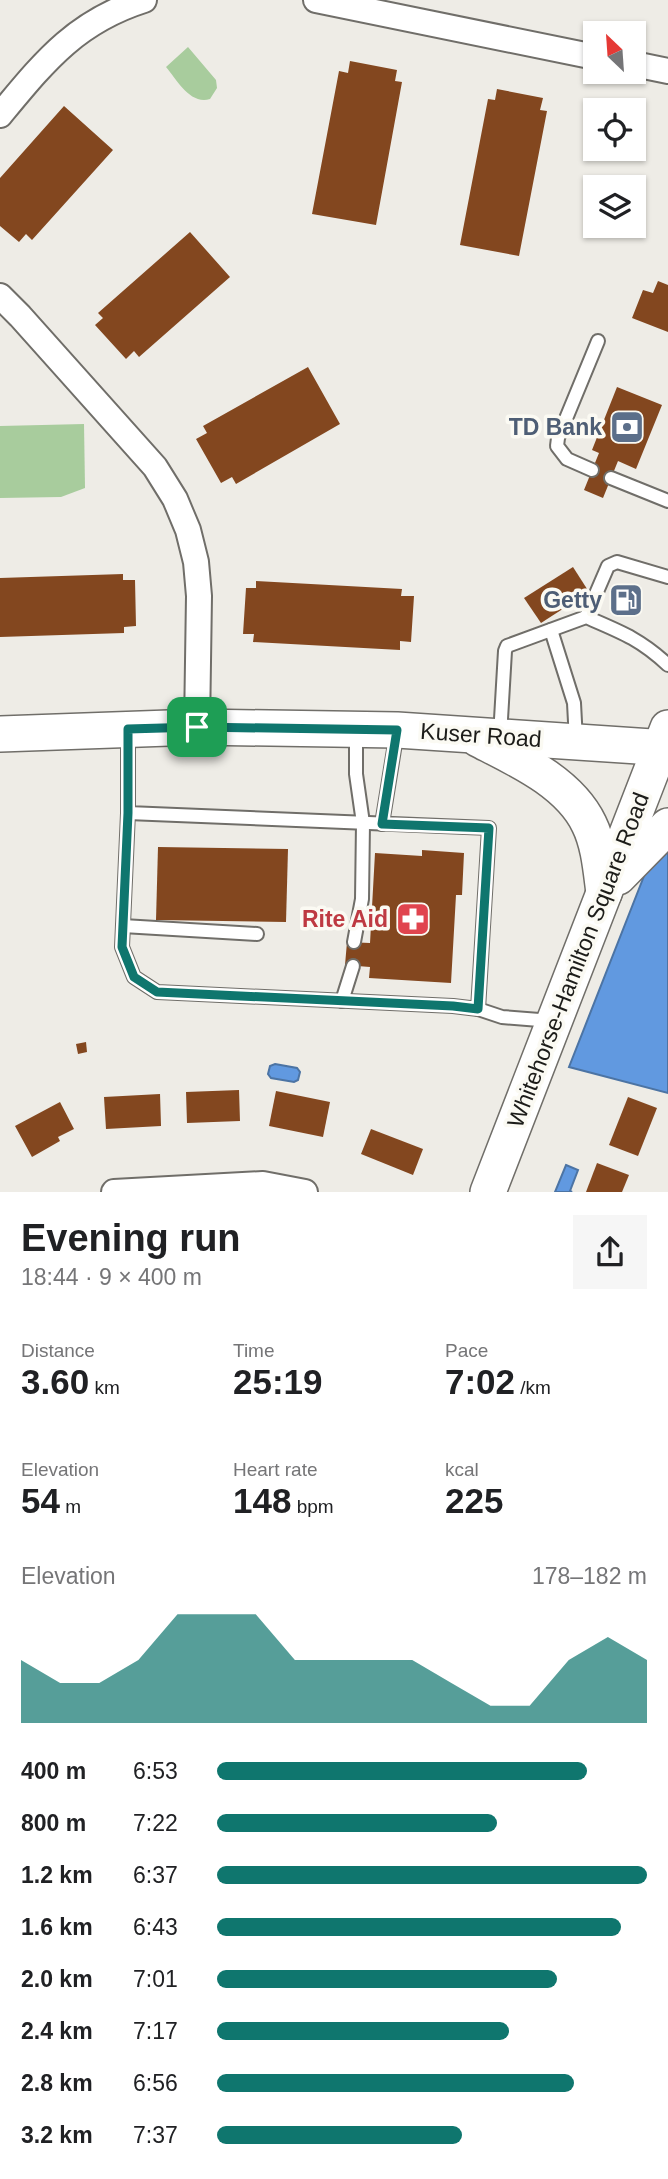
<!DOCTYPE html>
<meta charset="utf-8">
<style>
body{margin:0;font-family:Arial,sans-serif;background:#f6f6f6;color:#202124;height:100vh;display:flex;flex-direction:column;font-size:26px;white-space:nowrap}
*{box-sizing:border-box;margin:0}
p{font-size:23px;color:#757577}
.icon{flex:none;width:38px;height:38px;fill:none;stroke:currentColor;stroke-width:2;stroke-linecap:round;stroke-linejoin:round}
.map{position:relative;height:1192px;overflow:hidden}
.details{display:flex;flex-direction:column;background:#fff;flex:1}
.details>*{flex:none}
.needle{width:46px;rotate:335deg}
.buttons{position:absolute;left:583px;top:21px;display:grid;gap:14px}
.buttons a{display:grid;place-items:center;width:63px;height:63px;border-radius:0px;background:#fff;box-shadow:0 2px 5px #0004;font-size:35px}
.pin{position:absolute;display:grid;place-items:center;width:60px;height:60px;color:#fff;margin:-30px;border-radius:14px;box-shadow:0 4px 10px #0006}
.round{display:grid;place-items:center;flex:none;width:74px;height:74px;border-radius:0px;background:#f6f6f6}
.summary{display:flex;align-items:center;justify-content:space-between;height:119px;padding:0 21px}
h1{font-size:38px;font-weight:700;line-height:52px}
.stats{display:grid;grid-template-columns:repeat(3,1fr);gap:10px;height:119px;padding:7px 21px}
.stats div{display:grid;align-content:center}
.stats b{font-size:35px;font-weight:700}
.stats small{font-size:19px;font-weight:400}
.stats p{font-size:19px}
.chart{height:196px;padding:14px 21px}
.chart p{display:flex;justify-content:space-between}
.chart svg{width:100%;height:126px;margin-top:7px;fill:#0f766e;opacity:.7}
ul{padding:0 21px;list-style:none;font-size:23px}
li{display:grid;grid-template-columns:112px 84px 1fr;align-items:center;height:52px}
li i{height:18px;border-radius:9px;background:#0f766e}
.map>svg:first-child{display:block}
</style>
<div class="map">
<svg width="668" height="1192" viewBox="0 0 668 1192">
<rect width="100%" height="100%" fill="#eeece6"/>
<g fill="#a8cc9d">
<path d="M188,47L216,80L217,88L210,99C190,105 177,80 166,67Z"/>
<path d="M84,424L85,488L61,497L0,498V426Z"/>
</g>
<g fill="#6199e0" stroke="#4c74a4" stroke-width="2">
<path d="M668,849V1093L569,1067L646,871Z"/>
<path d="M275,1064L297,1068L300,1072L298,1080L294,1082L271,1078L268,1074L270,1066Z"/>
<path d="M566,1165L578,1170L570,1191L572,1192H555Z"/>
</g>
<g fill="#83471f">
<path d="M350,61L397,70L395,81L402,82L376,225L312,214L339,71L348,73Z"/>
<path d="M497,89L543,98L540,110L547,111L519,256L460,245L488,99L495,100Z"/>
<path d="M64,106L113,150L32,240L26,234L19,242L0,226V178Z"/>
<path d="M190,232L230,277L139,357L134,351L126,359L95,325L103,318L98,313Z"/>
<path d="M658,281L668,285V332L632,318L643,290L653,293Z"/>
<path d="M308,367L340,424L236,484L232,477L221,483L196,439L207,433L203,426Z"/>
<path d="M617,387L662,405L636,469L618,461L603,498L584,490L599,453L592,450Z"/>
<path d="M573,567L589,592L541,623L524,598Z"/>
<path d="M123,574V580H135L136,626L124,627V633L0,637V578Z"/>
<path d="M256,581L402,589L401,596H414L411,642L400,641V650L253,642L254,634H243L246,588H256Z"/>
<path d="M158,847L288,849L286,922L156,920Z"/>
<path d="M422,850L464,853L462,895H456L451,983L369,978L370,967L345,965L347,942L370,943L375,853L422,856Z"/>
<path d="M86,1042L87,1052L78,1054L76,1044Z"/>
<path d="M239,1090L240,1121L187,1123L186,1092Z"/>
<path d="M276,1091L330,1102L323,1137L269,1126Z"/>
<path d="M160,1094L161,1126L106,1129L104,1097Z"/>
<path d="M628,1097L657,1108L638,1156L609,1145Z"/>
<path d="M60,1102L74,1129L58,1137L60,1141L32,1157L15,1126Z"/>
<path d="M371,1129L423,1149L413,1175L361,1154Z"/>
<path d="M597,1163L629,1175L622,1192H586Z"/>
</g>
<g fill="none" stroke-linecap="round" stroke-linejoin="round">
<g stroke="#706e69" stroke-width="16">
<g id="lane">
<path d="M592,470L567,459L557,446L558,438L598,341"/>
<path d="M611,478L668,501"/>
<path d="M586,617L608,566L617,562L668,577"/>
<path d="M551,630L574,703L576,741"/>
<path d="M128,733V813L489,828L478,1009L502,1017L552,1021"/>
<path d="M500,736L505,651L507,646L586,617C621,632 640,639 668,665"/>
<path d="M128,813L122,947L134,977L157,992L453,1006L478,1009"/>
<path d="M382,824L397,731"/>
<path d="M123,926L257,934"/>
<path d="M354,942L362,899L363,823L356,774V730"/>
<path d="M342,1001L353,966"/>
</g>
</g>
<g stroke="#706e69" stroke-width="28">
<g id="street">
<path d="M316,0L595,57"/>
<path d="M634,64L668,71"/>
<path d="M0,115C44,62 75,22 144,0"/>
<path d="M0,296L20,316L155,467L175,499L188,530L196,562L199,596L197,727"/>
<path d="M114,1192L263,1184L305,1192"/>
</g>
</g>
<g stroke="#706e69" stroke-width="38">
<g id="secondary">
<path d="M0,734L197,727L397,730L668,748"/>
<path d="M478,739C517,759 569,782 589,824C599,844 601,870 604,893"/>
<path d="M618,877L668,826"/>
<path d="M488,1192L668,728"/>
</g>
</g>
<use href="#lane" stroke="#fff" stroke-width="12"/>
<use href="#street" stroke="#fff" stroke-width="24"/>
<use href="#secondary" stroke="#fff" stroke-width="35"/>
</g>
<g fill="none" stroke-linecap="round" stroke-linejoin="round">
<g stroke="#fff" stroke-width="14">
<path id="route" d="M197,727L397,730L382,824L489,828L478,1009L453,1006L157,992L134,977L122,947L128,813V729Z"/>
</g>
<use href="#route" stroke="#0f766e" stroke-width="9"/>
</g>
<defs>
<g id="bank-square" transform="scale(1.75)"><rect x="-9" y="-9" width="18" height="18" rx="4" fill="#5c6f8a" stroke="#fbfaf3"/><path d="M-6-4H6V4H-6ZM0-2.3a2.3 2.3 0 1 0 0 4.6a2.3 2.3 0 1 0 0-4.6Z" fill="#fff"/></g>
<g id="fuel-square" transform="scale(1.75)"><rect x="-9" y="-9" width="18" height="18" rx="4" fill="#5c6f8a" stroke="#fbfaf3"/><path d="M-5.5-6h7V0h2V4h1.3V-2.5L3-4.5l.8-.8L6-3V5H2.5V1h-1V6h-7ZM-4.2-4.7v3.2H.2V-4.7Z" fill="#fff"/></g>
<g id="pharmacy-square" transform="scale(1.75)"><rect x="-9" y="-9" width="18" height="18" rx="4" fill="#e0444e" stroke="#fbfaf3"/><path d="M-2-6h4v4h4v4h-4v4h-4v-4h-4v-4h4Z" fill="#fff"/></g>
</defs>
<g fill-rule="evenodd">
<use href="#bank-square" x="627" y="427"/>
<use href="#fuel-square" x="626" y="600"/>
<use href="#pharmacy-square" x="413" y="919"/>
</g>
<g text-anchor="middle" stroke-width="7" stroke-linejoin="round" paint-order="stroke">
<g font-size="23" font-weight="bold" fill="#4e5e75" stroke="#fbfaf3" text-anchor="end">
<text x="602" y="435">TD Bank</text>
<text x="602" y="608">Getty</text>
</g>
<g font-size="23" fill="#1c1c19" stroke="#fbfaf3">
<text transform="translate(481 735) rotate(4)" y="8">Kuser Road</text>
<text transform="translate(578 960) rotate(-69)" y="8">Whitehorse-Hamilton Square Road</text>
</g>
<g font-size="23" font-weight="bold" fill="#be3a42" stroke="#fbfaf3" text-anchor="end">
<text x="388" y="927">Rite Aid</text>
</g>
</g>
</svg>
<div class="buttons">
<a><svg class="needle" viewBox="-14 -14 28 28"><path d="M0-13l5 13h-10z" fill="#e53935"/><path d="M0 13l5-13h-10z" fill="#757577"/></svg></a>
<a><svg class="icon" aria-label="locate" viewBox="0 0 24 24"><circle cx="12" cy="12" r="6"/><path d="M12 2v4M12 18v4M2 12h4M18 12h4"/></svg></a>
<a><svg class="icon" aria-label="layers" viewBox="0 0 24 24"><path d="M12 4l9 5-9 5-9-5zM3 14l9 5 9-5"/></svg></a>
</div>
<div class="pin" style="left:197px;top:727px;background:#1e9e55"><svg class="icon" aria-label="arrive" viewBox="0 0 24 24"><path d="M6 21V4h12l-3 4 3 4H6"/></svg></div>
</div>
<section class="details">
<div class="summary"><div><h1>Evening run</h1><p>18:44 · 9 × 400 m</p></div><a class="round"><svg class="icon" aria-label="share" viewBox="0 0 24 24"><path d="M12 15V3M7 8l5-5 5 5M5 13v7h14v-7"/></svg></a></div>
<div class="stats">
<div><p>Distance</p><b>3.60<small> km</small></b></div>
<div><p>Time</p><b>25:19</b></div>
<div><p>Pace</p><b>7:02<small> /km</small></b></div>
</div>
<div class="stats">
<div><p>Elevation</p><b>54<small> m</small></b></div>
<div><p>Heart rate</p><b>148<small> bpm</small></b></div>
<div><p>kcal</p><b>225</b></div>
</div>
<div class="chart"><p><span>Elevation</span>178–182 m</p>
<svg viewBox="0 0 160 44" preserveAspectRatio="none"><path d="M0 44V22L10 30L20 30L30 22L40 6L50 6L60 6L70 22L80 22L90 22L100 22L110 30L120 38L130 38L140 22L150 14L160 22V44z"/></svg>
</div>
<ul>
<li><b>400 m</b>6:53<i style="width:86%"></i></li>
<li><b>800 m</b>7:22<i style="width:65%"></i></li>
<li><b>1.2 km</b>6:37<i style="width:100%"></i></li>
<li><b>1.6 km</b>6:43<i style="width:94%"></i></li>
<li><b>2.0 km</b>7:01<i style="width:79%"></i></li>
<li><b>2.4 km</b>7:17<i style="width:68%"></i></li>
<li><b>2.8 km</b>6:56<i style="width:83%"></i></li>
<li><b>3.2 km</b>7:37<i style="width:57%"></i></li>
</ul>
</section>
